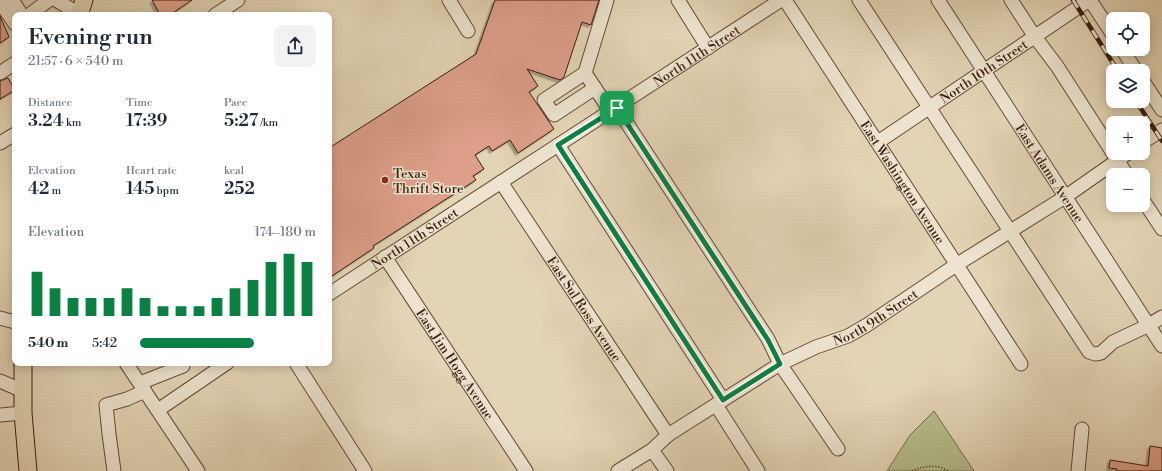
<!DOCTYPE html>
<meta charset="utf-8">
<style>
body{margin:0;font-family:"Libre Bodoni",serif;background:#f2f2f3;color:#1f2937;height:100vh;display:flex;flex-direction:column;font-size:15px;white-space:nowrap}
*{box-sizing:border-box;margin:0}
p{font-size:13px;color:#747a83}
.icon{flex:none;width:22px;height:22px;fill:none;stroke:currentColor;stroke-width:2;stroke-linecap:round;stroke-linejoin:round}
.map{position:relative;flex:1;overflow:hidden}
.details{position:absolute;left:12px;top:12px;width:320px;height:354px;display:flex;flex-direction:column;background:#fff;border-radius:8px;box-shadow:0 2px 10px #0003}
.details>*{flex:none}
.buttons{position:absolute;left:1106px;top:12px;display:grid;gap:8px}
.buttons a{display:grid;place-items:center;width:44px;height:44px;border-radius:8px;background:#fff;box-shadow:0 2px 10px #0003;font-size:20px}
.pin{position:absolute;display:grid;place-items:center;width:34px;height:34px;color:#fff;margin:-17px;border-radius:8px;box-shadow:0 2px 6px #0006}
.round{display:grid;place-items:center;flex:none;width:42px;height:42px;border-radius:8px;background:#f2f2f3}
.headline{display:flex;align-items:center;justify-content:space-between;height:68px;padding:0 16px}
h1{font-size:22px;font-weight:600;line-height:30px}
.figures{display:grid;grid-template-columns:repeat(3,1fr);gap:6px;height:68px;padding:4px 16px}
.figures div{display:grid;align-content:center}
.figures b{font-size:17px;font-weight:600}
.figures small{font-size:11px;font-weight:400}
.figures p{font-size:11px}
.chart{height:112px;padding:8px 16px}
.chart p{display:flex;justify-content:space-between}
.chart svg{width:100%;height:72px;margin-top:4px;stroke:#0b8043;stroke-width:6}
ul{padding:0 16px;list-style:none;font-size:13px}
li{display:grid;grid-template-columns:64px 48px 1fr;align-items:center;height:30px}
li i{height:10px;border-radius:5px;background:#0b8043}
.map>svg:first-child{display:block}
</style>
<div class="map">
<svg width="1162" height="471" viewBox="0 0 1162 471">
<defs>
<filter id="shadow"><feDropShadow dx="-2.5" dy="2.5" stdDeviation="0" flood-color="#0004"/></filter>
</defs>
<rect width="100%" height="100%" fill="#e3d4b5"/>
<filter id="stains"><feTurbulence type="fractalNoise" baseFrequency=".005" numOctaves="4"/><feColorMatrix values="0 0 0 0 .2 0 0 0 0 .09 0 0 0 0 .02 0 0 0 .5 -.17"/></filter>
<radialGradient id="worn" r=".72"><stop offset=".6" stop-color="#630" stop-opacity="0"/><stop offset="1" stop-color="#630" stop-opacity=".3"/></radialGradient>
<path fill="#b5bc8c" stroke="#766c4c" d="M934,411L974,471H887L910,435Z"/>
<g fill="#de9f8a" stroke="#381c0b" filter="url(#shadow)">
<path d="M152,0H192L170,15H160Z"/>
<path d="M495,0H599L591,25L582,22L564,77L560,80L527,69L538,86L529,92L554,129L518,153L510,140L492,151L489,146L475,155L484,169L473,176L476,180L373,246L374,248L329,278V148L476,54Z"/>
<path d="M0,16L9,37L0,43Z"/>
<path d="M8,78L15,90L0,99V81Z"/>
<path d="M1150,446L1162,448V471H1117V469L1109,468L1110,460L1148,466Z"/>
</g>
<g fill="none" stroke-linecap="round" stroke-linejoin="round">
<g stroke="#634a36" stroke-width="15">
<g id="minor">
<path d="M12,0L22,15"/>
<path d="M56,0L79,14"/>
<path d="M449,0L468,31"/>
<path d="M607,0L585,73L611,112"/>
<path d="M678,0L708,48"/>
<path id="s1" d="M785,0L1021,364"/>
<path d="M859,0L1089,352L1095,354L1101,353L1113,342L1149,325L1162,317"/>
<path id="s2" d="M938,0L1162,346"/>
<path d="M1011,0L1035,37L1057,66L1127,175"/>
<path d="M1090,0L1113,35"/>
<path d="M0,2L15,24"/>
<path d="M29,15L49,0"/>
<path d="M215,15L238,0"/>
<path d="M1122,49L1136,71"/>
<path d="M0,73L15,63"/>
<path d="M585,73L544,100L554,115L595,88"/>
<path d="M1143,81L1162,110"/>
<path d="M617,108L768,339L780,364L838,449"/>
<path id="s3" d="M878,142L1089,0"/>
<path d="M1143,142L1162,130"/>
<path d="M0,143L15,134"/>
<path d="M558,145L723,400"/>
<path id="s4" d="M501,182L668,435"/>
<path d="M1143,200L1162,229"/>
<path id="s5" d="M385,257L526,471"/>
<path id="s6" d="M329,294C479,195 631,99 781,0"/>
<path d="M0,318L15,322"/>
<path d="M126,363L198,471"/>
<path d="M296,363L365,471"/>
<path d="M0,381L23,391"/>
<path d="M140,383L183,366L181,363"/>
<path d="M716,405L758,471"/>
<path d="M158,410L227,363"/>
<path d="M0,415L23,413"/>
<path d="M652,450L667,471"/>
<path d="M114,471L109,434L106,405L127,399L145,391"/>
<path id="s7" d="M618,471L652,450L668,435L780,364L816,347L848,336L867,325L956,265L1065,197L1128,153"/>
<path d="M1078,471L1082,429"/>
</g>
</g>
<g stroke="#381c0b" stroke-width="19">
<g id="major">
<path d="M79,15L84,0"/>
<path d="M23,363V413L28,471"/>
</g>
</g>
<path stroke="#381c0b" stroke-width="1.5" stroke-dasharray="1 2" stroke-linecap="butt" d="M912,471C922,466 939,464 948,471"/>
<use href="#minor" stroke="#ede3cf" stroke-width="13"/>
<use href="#major" stroke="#e3d4b5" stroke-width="17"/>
<g stroke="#381c0b" stroke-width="4.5">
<g id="rail">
<path d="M1073,0L1118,71"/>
<path d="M1136,101L1162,141"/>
</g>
</g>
<use href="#rail" stroke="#ede3cf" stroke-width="3" stroke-dasharray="9" stroke-linecap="butt"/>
</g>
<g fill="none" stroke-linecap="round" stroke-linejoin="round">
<g stroke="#fff" stroke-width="8">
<path id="route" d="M617,108L768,340L780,364L723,400L558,145Z"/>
</g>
<use href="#route" stroke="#0b8043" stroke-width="5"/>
</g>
<circle fill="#8f2418" stroke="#ede3cf" stroke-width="1.5" cx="385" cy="180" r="4"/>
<g text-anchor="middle" stroke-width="3" stroke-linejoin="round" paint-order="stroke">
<g font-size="13" fill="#381c0b" stroke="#ede3cf">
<text dy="5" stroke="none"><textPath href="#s6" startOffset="438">North 11th Street</textPath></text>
<text dy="5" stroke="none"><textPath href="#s3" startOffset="127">North 10th Street</textPath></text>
<text dy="5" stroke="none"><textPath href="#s2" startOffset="206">East Adams Avenue</textPath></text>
<text dy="5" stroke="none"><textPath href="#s1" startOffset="217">East Washington Avenue</textPath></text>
<text dy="5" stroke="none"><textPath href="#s6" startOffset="102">North 11th Street</textPath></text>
<text dy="5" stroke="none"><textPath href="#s4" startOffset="152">East Sul Ross Avenue</textPath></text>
<text dy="5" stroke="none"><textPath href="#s7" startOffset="301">North 9th Street</textPath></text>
<text dy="5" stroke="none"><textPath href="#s5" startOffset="128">East Jim Hogg Avenue</textPath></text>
</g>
<g font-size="13" fill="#381c0b" stroke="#ede3cf" text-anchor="start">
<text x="393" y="178">Texas<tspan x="393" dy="15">Thrift Store</tspan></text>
</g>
</g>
<rect width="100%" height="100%" filter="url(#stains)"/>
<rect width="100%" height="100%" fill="url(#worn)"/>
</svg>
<div class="buttons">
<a><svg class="icon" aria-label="locate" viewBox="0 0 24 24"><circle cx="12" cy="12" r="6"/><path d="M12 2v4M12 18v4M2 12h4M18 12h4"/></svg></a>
<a><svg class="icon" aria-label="layers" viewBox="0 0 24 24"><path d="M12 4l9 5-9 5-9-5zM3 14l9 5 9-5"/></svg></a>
<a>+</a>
<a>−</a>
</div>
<div class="pin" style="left:617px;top:108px;background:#1e9e55"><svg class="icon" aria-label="arrive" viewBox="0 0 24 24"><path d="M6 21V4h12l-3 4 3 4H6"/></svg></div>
<section class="details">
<div class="headline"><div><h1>Evening run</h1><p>21:57 · 6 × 540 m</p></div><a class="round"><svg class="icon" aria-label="share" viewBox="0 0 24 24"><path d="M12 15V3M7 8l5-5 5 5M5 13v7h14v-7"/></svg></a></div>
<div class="figures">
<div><p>Distance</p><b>3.24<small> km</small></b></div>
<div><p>Time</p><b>17:39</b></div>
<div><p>Pace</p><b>5:27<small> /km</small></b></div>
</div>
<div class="figures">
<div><p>Elevation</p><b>42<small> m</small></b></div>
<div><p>Heart rate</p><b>145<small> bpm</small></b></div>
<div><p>kcal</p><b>252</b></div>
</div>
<div class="chart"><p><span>Elevation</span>174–180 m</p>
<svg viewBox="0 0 160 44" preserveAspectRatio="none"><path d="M5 44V17M15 44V27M25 44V33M35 44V33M45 44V33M55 44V27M65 44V33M75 44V38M85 44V38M95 44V38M105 44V33M115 44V27M125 44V22M135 44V11M145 44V6M155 44V11"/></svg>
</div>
<ul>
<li><b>540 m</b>5:42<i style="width:65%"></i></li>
</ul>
</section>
</div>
